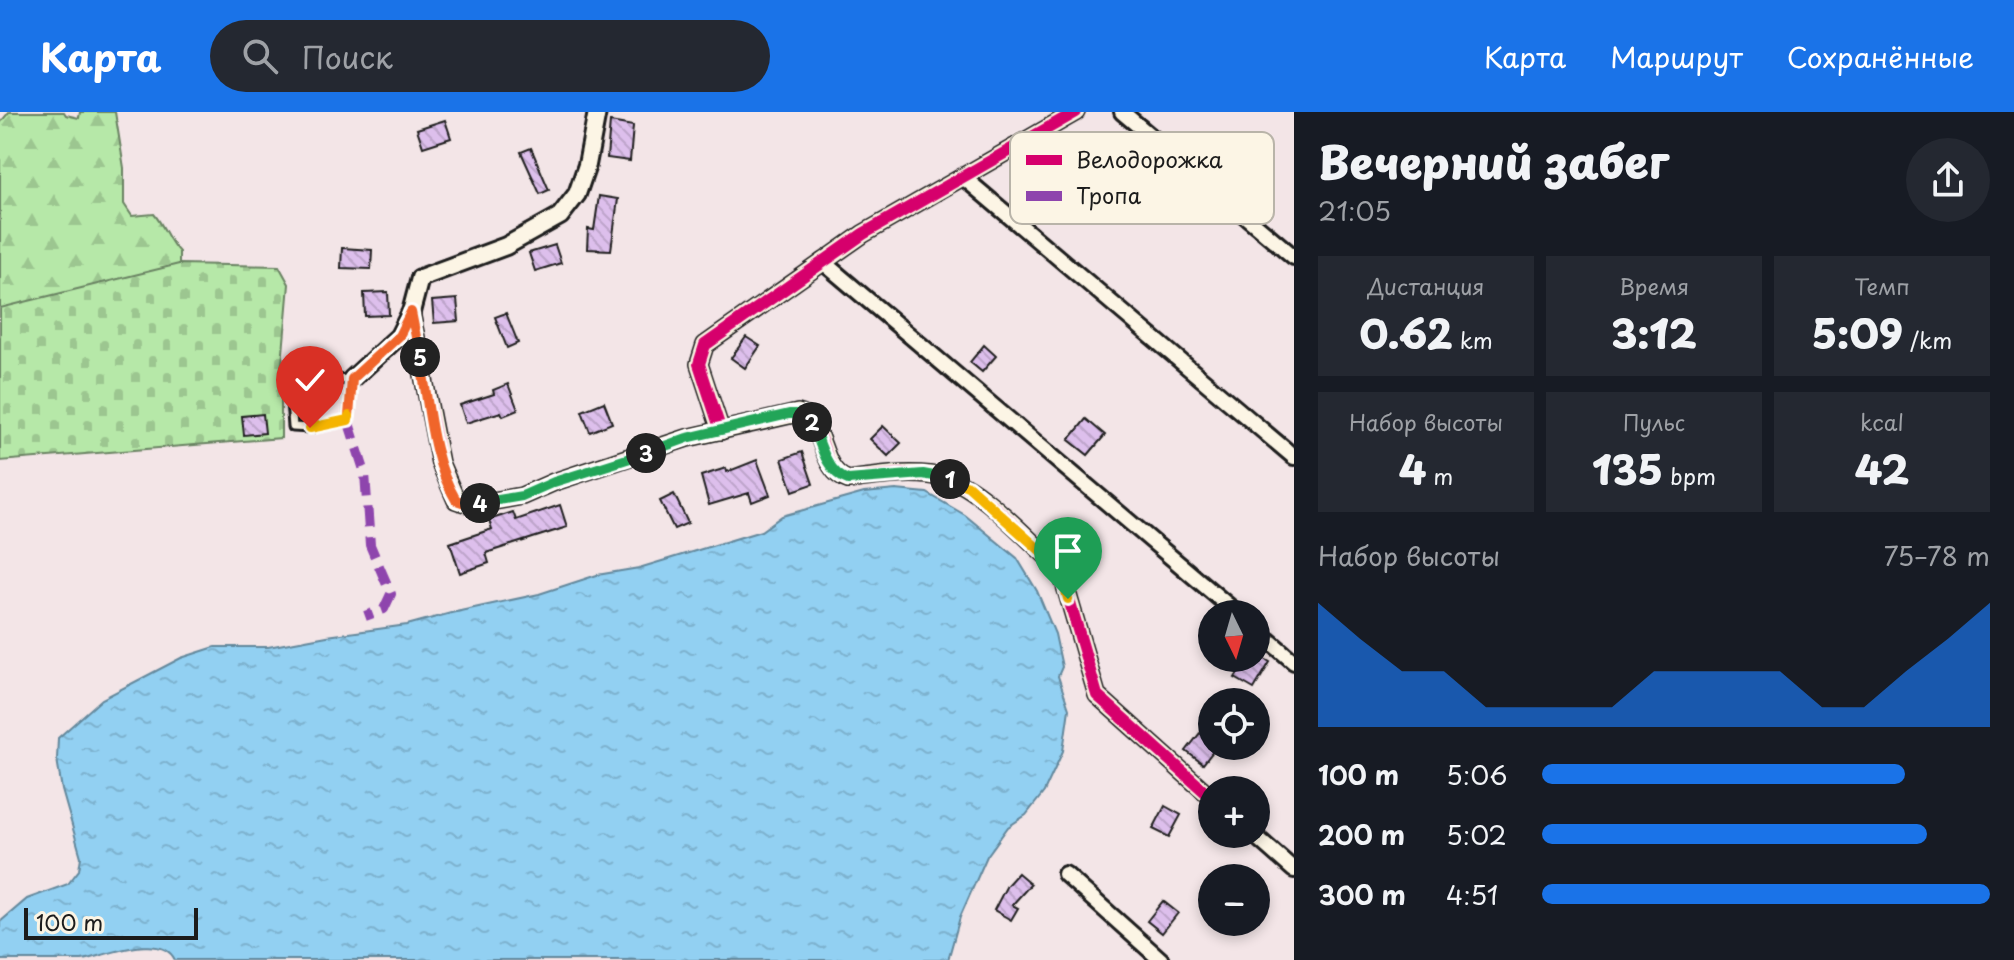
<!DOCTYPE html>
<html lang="ru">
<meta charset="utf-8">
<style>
body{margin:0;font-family:"Playpen Sans",sans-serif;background:#242831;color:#f1f3f6;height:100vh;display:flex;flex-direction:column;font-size:30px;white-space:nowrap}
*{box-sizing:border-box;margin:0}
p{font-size:26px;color:#9ea1a6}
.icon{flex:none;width:44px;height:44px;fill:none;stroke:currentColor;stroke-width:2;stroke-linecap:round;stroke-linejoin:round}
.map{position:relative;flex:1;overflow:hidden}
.side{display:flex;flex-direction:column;background:#171b24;width:720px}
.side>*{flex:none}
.needle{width:52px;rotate:175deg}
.controls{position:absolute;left:1198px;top:488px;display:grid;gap:16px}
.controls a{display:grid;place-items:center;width:72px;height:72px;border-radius:50%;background:#171b24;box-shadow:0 4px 12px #0003;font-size:40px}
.scale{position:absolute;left:24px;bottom:20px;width:174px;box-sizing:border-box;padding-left:8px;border:4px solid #1c1c1c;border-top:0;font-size:22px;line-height:28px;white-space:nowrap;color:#1c1c1c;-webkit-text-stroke:6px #fcf5e5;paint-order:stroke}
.pin{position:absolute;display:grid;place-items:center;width:68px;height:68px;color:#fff;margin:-82px -34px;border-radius:50% 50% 50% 0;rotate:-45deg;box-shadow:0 0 8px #0007}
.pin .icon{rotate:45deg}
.km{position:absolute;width:40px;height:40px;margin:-20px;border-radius:50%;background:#222;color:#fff;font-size:22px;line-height:40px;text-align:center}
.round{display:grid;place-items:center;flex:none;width:84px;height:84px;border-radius:42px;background:#242831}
.overview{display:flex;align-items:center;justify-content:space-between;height:136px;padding:0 24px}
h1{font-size:44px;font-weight:800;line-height:60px}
.stats{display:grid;grid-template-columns:repeat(3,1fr);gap:12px;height:136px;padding:8px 24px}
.stats div{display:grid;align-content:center;border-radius:0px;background:#242831;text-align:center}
.stats b{font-size:40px;font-weight:800}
.stats small{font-size:22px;font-weight:400}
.stats p{font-size:22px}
.chart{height:224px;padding:16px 24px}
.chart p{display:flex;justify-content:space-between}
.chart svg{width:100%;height:144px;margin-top:8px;fill:#1a73e8;opacity:.7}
ul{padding:0 24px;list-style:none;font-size:26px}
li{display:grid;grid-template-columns:128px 96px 1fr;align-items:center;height:60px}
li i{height:20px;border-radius:10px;background:#1a73e8}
header{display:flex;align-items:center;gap:48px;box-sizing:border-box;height:112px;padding:0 40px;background:#1a73e8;color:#fff}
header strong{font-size:38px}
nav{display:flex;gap:44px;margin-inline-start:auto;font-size:28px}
.search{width:560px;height:72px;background:#242831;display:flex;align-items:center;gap:20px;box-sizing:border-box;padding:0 28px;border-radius:44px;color:#9ea1a6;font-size:30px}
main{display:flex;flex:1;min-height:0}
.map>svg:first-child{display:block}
</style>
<header>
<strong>Карта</strong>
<div class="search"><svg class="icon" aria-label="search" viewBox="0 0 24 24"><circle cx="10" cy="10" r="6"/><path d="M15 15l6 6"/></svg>Поиск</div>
<nav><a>Карта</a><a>Маршрут</a><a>Сохранённые</a></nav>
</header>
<main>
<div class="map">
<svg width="1294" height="848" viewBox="0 0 1294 848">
<defs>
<pattern id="forest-firs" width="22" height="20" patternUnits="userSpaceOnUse" patternTransform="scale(2)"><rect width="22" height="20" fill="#b6e8a8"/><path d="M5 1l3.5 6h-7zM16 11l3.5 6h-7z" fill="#9cc690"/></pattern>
<pattern id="cemetery-stones" width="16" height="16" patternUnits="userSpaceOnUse" patternTransform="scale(2)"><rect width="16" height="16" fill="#b6e8a8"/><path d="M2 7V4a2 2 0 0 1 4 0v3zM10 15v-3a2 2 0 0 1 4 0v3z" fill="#9cc690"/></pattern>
<pattern id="water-ripples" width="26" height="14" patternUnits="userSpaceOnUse" patternTransform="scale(2)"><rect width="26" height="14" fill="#92d0f2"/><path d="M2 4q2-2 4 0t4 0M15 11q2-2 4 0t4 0" fill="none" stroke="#7db2cf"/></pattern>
<pattern id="building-back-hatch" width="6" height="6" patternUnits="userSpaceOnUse" patternTransform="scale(2)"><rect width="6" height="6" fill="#ddbfec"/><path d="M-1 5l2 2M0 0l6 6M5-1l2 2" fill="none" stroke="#bda4ca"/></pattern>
</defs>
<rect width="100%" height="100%" fill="#f3e5e7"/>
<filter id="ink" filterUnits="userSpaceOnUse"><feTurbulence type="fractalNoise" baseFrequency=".0125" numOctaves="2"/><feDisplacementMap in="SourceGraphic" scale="16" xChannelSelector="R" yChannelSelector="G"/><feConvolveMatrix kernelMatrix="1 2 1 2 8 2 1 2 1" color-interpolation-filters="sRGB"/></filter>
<g filter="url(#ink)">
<path fill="url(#forest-firs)" stroke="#698262" stroke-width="2" d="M9,0H64L66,3L79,6L80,0H115L124,56V92L132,104L154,102C165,115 168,129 179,140V152L169,163L0,259V11Z"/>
<path fill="url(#cemetery-stones)" stroke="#698262" stroke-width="2" d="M179,152L279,154L289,172L281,264V326L0,349V196Z"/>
<path fill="url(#water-ripples)" stroke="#63889c" stroke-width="2" d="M896,378L927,381L965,403L1017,446L1037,479L1055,522L1062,555L1058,564L1069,597L1063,639L1044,680L1026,703L1008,715L987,744L960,805L948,848H175C162,819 105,844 82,848C56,848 26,848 0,848V810L27,787L68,772L79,758L81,745L62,678L57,647L58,626L102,587L181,546L215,535H268L327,524L407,513L451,501L539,482L597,463L639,456L761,419L782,404L864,381Z"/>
<g fill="url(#building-back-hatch)" stroke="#1c1c1c" stroke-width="2">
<path d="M445,8L451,26L423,35L417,17Z"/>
<path d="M610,10L633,14L630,49L607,46Z"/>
<path d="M531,36L549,78L540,82L521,40Z"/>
<path d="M599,84L618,87L611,138L587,137L588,117L594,118Z"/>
<path d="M555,133L561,151L535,159L529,141Z"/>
<path d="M342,136L372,138L371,157L341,156Z"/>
<path d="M388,180L389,203L365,204L364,181Z"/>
<path d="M457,187L459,209L434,211L432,189Z"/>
<path d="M506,201L518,231L507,236L495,205Z"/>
<path d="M746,225L760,234L745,256L731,246Z"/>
<path d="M984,233L996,244L982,260L970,250Z"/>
<path d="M508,272L518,298L503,304L501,300L466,311L460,293L494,282L493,278Z"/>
<path d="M604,290L612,311L590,320L582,299Z"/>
<path d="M263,302L265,321L244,323L242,304Z"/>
<path d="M1086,307L1105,323L1088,343L1069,328Z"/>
<path d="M883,314L901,331L888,344L870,327Z"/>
<path d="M802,340L813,372L793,379L782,347Z"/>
<path d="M757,348L770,383L752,390L749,381L709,393L701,364L726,356L727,360Z"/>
<path d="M674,382L688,411L674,417L660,389Z"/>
<path d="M560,393L567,415L486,441L489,451L460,461L450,431L492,417L489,408L513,400L516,408Z"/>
<path d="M1256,542L1270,550L1254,577L1235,566L1247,546H1256Z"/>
<path d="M1200,621L1212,631V634H1217L1203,652L1186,639Z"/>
<path d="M1165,694L1181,703L1169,725L1153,717Z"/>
<path d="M1018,761L1031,772L1012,793L1018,796L1011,808L994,798L1007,773Z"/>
<path d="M1163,789L1178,801L1162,821L1147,809Z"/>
</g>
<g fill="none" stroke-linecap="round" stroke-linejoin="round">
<g stroke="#1c1c1c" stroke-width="13">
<path id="service" d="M352,267L348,308L310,316L293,315L290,276L332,268Z"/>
</g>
<g stroke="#1c1c1c" stroke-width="20">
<g id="minor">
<path d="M1122,0L1294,145"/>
<path d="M963,65L1294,345"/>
<path d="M823,150L1238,502"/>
<path d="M411,200L440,351L456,388L471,393L522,384L554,370L687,326L798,301C826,306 818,358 848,368C879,364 915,358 946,366C978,373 1026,426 1052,449L1062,463L1097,583L1212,686"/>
<path d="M721,319L699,252L705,233L863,122L1076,0"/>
<path d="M1256,517L1294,550"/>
<path d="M1253,722L1294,758"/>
<path d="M1065,762L1161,848"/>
</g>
</g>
<g stroke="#1c1c1c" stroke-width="22">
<path id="tertiary" d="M352,267L399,224L411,200L420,166L506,134L560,104L577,82L587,53L597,0"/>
</g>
<use href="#service" stroke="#fcf5e5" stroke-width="7"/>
<use href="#minor" stroke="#fcf5e5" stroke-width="14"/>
<use href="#tertiary" stroke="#fcf5e5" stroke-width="16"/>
<path stroke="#8e44ad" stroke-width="10" stroke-dasharray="20 10" stroke-linecap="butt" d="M348,308L365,361L370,433L391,482L384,497L365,504"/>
<g stroke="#fcf5e5" stroke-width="17">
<g id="cycleway">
<path d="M411,200L440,351L456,388L471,393L522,384L554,370L687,326L798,301C826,306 818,358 848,368C879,364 915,358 946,366C978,373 1026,426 1052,449L1062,463L1097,583L1212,686"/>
<path d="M721,319L699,252L705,233L863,122L1076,0"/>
</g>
</g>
<use href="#cycleway" stroke="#d6006c" stroke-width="12"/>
</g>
</g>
<g fill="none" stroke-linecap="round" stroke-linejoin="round" filter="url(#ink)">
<g stroke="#fff" stroke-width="16">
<path id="split-1" d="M950,367L968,374L1052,449L1062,463L1068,487"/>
</g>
<g stroke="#fff" stroke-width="16">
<path id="split-2" d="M812,310C820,330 826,361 848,368L923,362L950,367"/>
</g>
<g stroke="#fff" stroke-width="16">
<path id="split-3" d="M646,341L687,326L789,302H804L812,310"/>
</g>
<g stroke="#fff" stroke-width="16">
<path id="split-4" d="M480,391L522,384L554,370L646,341"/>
</g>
<g stroke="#fff" stroke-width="16">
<path id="split-5" d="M420,245C429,291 431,347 456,388L471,393L480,391"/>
</g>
<g stroke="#fff" stroke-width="16">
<path id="split-6" d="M349,304L352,267L399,224L411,200L420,245"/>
</g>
<g stroke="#fff" stroke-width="16">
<path id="split-7" d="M310,316L348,308L349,304"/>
</g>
<use href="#split-1" stroke="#f5b400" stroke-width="10"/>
<use href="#split-2" stroke="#22a559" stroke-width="10"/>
<use href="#split-3" stroke="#22a559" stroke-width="10"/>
<use href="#split-4" stroke="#22a559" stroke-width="10"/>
<use href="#split-5" stroke="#f0652b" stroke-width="10"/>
<use href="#split-6" stroke="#f0652b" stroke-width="10"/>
<use href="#split-7" stroke="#f5b400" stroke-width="10"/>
</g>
<rect x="1010" y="20" width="264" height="92" rx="12" fill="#fcf5e5" stroke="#b9b4a9" stroke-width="2"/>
<rect x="1026" y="43" width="36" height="10" fill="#d6006c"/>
<rect x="1026" y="79" width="36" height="10" fill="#8e44ad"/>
<g font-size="22" fill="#1c1c1c">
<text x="1076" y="56">Велодорожка</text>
<text x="1076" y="92">Тропа</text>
</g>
</svg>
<div class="controls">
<a><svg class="needle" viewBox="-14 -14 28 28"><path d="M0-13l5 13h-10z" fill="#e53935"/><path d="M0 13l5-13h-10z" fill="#9ea1a6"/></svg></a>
<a><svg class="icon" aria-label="locate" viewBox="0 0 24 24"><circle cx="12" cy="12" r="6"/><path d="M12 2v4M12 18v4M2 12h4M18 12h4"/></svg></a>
<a>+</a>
<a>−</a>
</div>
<div class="scale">100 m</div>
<div class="pin" style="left:1068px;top:487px;background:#1e9e55"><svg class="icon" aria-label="arrive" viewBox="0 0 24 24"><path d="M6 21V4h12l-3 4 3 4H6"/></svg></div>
<div class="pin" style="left:310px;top:316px;background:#d93025"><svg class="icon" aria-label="check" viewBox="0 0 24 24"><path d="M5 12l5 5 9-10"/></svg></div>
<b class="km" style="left:950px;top:367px">1</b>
<b class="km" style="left:812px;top:310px">2</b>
<b class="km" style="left:646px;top:341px">3</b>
<b class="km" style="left:480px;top:391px">4</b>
<b class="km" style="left:420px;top:245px">5</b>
</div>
<section class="side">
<div class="overview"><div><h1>Вечерний забег</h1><p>21:05</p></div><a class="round"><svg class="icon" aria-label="share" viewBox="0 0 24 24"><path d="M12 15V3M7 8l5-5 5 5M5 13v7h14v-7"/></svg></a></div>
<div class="stats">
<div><p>Дистанция</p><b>0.62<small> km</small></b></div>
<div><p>Время</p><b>3:12</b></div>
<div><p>Темп</p><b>5:09<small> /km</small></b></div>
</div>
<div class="stats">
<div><p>Набор высоты</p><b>4<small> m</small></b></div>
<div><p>Пульс</p><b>135<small> bpm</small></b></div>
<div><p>kcal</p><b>42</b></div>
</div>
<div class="chart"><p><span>Набор высоты</span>75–78 m</p>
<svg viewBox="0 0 160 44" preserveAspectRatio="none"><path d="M0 44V6L10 17L20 27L30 27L40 38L50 38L60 38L70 38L80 27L90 27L100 27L110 27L120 38L130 38L140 27L150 17L160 6V44z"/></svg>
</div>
<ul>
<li><b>100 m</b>5:06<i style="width:81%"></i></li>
<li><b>200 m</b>5:02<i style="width:86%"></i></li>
<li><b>300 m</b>4:51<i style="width:100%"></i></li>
</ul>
</section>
</main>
